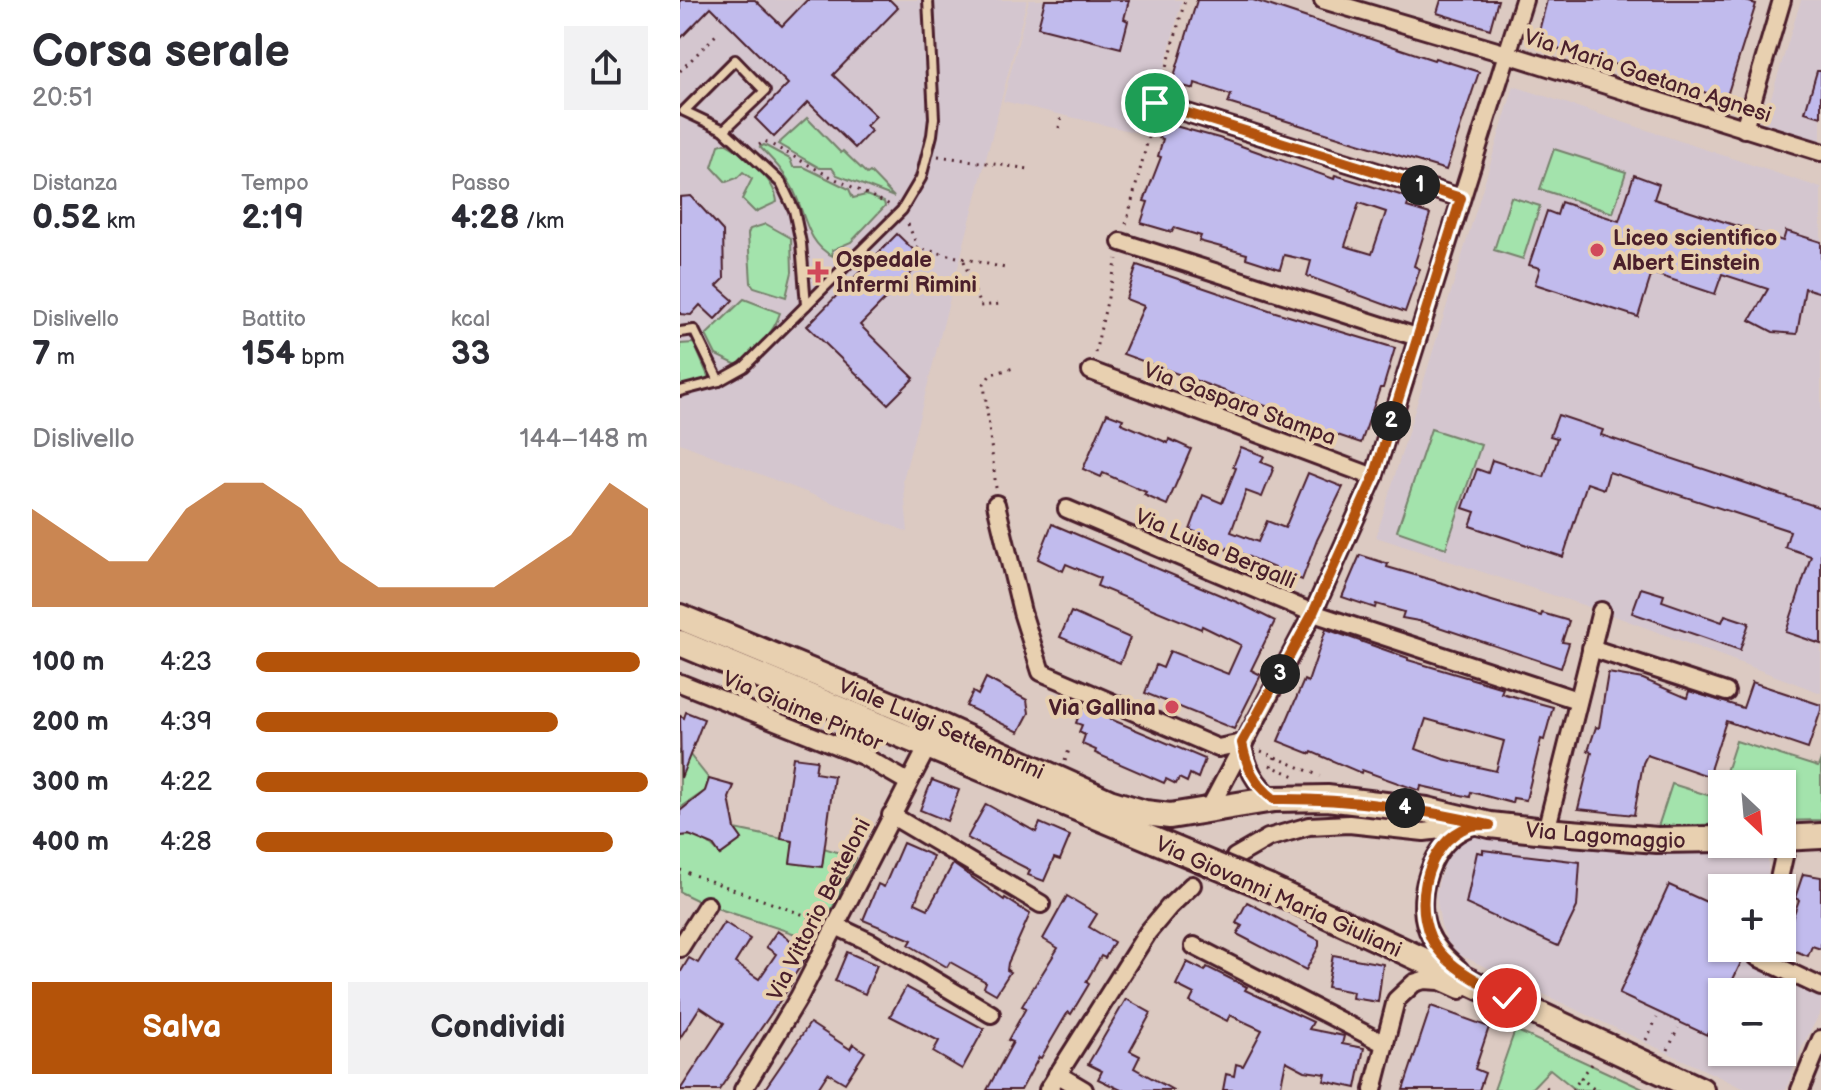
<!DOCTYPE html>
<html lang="it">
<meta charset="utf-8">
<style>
body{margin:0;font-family:"Balsamiq Sans",sans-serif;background:#f2f2f3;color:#2b2b33;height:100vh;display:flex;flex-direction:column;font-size:30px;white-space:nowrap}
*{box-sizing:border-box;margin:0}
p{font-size:26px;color:#7c7c81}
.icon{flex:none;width:44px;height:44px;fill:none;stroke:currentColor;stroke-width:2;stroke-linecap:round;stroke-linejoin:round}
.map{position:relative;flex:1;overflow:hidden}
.panel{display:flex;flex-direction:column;background:#fff;width:680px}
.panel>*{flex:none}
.needle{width:52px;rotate:154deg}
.tools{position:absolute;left:1028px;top:770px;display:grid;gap:16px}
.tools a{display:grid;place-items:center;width:88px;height:88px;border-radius:0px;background:#fff;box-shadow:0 2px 6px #0004;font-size:40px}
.pin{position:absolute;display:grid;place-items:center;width:68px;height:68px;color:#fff;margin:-34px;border:4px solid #fff;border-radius:50%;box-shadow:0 2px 8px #0007}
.km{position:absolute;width:40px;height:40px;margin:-20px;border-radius:50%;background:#222;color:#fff;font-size:22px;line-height:40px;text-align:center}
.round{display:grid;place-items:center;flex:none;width:84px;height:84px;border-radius:0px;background:#f2f2f3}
.headline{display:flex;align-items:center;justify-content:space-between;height:136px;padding:0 32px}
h1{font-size:44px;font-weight:800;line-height:60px}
.stats{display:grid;grid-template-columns:repeat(3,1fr);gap:12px;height:136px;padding:8px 32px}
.stats div{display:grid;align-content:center}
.stats b{font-size:34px;font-weight:800}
.stats small{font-size:22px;font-weight:400}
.stats p{font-size:22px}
.chart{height:224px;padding:16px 32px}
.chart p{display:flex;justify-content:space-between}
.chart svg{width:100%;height:144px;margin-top:8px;fill:#b45309;opacity:.7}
.button{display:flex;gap:16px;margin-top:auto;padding:16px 32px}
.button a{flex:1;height:92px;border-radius:0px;background:#b45309;color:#fff;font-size:32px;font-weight:800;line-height:92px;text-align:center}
.button a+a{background:#f2f2f3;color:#2b2b33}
ul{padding:0 32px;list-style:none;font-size:26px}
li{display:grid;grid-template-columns:128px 96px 1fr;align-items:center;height:60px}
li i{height:20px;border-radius:10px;background:#b45309}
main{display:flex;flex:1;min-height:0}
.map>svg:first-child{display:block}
</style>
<main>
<section class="panel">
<div class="headline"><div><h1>Corsa serale</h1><p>20:51</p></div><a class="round"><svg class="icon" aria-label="share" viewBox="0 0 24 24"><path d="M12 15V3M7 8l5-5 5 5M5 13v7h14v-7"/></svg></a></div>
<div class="stats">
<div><p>Distanza</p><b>0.52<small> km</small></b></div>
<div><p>Tempo</p><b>2:19</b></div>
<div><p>Passo</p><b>4:28<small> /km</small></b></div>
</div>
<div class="stats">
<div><p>Dislivello</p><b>7<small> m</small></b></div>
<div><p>Battito</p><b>154<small> bpm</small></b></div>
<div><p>kcal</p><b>33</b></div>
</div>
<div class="chart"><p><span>Dislivello</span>144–148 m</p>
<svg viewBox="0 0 160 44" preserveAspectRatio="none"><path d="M0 44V14L10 22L20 30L30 30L40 14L50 6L60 6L70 14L80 30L90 38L100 38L110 38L120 38L130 30L140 22L150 6L160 14V44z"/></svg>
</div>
<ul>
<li><b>100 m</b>4:23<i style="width:98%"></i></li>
<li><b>200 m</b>4:39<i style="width:77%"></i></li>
<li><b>300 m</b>4:22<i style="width:100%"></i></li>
<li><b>400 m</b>4:28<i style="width:91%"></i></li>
</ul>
<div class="button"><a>Salva</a><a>Condividi</a></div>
</section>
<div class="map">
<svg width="1141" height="1090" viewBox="0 0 1141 1090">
<rect width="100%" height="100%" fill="#dccac2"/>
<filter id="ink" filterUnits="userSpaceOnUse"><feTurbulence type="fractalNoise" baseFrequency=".0125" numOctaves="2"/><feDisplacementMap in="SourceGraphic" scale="16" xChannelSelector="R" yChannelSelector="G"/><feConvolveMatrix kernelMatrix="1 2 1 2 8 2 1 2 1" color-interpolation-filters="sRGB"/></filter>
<g filter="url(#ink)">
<g fill="#d4c6cf" fill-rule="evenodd">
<path d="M0,0H347L223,480L228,532L0,443Z"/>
<path d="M349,0H502L467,135L323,101Z"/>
<path d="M1121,0H1141V145L1082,127Z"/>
<path d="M834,86L1141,188V693L921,611L696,537Z"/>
<path d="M810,835L953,852L1088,851V888H1042V948H1071L1065,961L1141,996V1011L1122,1047L1106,1090H1067L780,955L768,942L761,926L756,895L759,880L767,856L779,844L794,837ZM1042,992H1102V1052H1042Z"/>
</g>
<g fill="#a3e3ac" stroke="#76816c" stroke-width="2">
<path d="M127,118L161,153L163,151L187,174L190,172L214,197L157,175L152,168H140L98,144Z"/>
<path d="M45,143C64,153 95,179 97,202L75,212L62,199L72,179L63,172L57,178L46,182L32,167L39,145Z"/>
<path d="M84,145L110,159L113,167H124L169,189L173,198L186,195L204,202L205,206L171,242L152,250L153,256C126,244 125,211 112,187C104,171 92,160 80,147Z"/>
<path d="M874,149L946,172L933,213L860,189Z"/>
<path d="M831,197L860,206L843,259L814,250Z"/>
<path d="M86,224L111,238L112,272L106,297L74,287L71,283L68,234L70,229Z"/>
<path d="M64,299L100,313C93,335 75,351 57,365L36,355L26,335Z"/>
<path d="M14,343L28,376L27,380L0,385V344Z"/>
<path d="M751,429L801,445L766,548L717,531Z"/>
<path d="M1056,741L1138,767L1141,759V820L1102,821V784H1042Z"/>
<path d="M0,751L10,755L29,779L25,791L0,808Z"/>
<path d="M992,784L1037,798L1042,784V824L978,827Z"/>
<path d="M55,829L113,841L111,863L142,867L144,848L176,858L137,941L27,905L0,892V836C16,833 31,843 40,855L62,839Z"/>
<path d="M835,1030L965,1090H896L870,1069L850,1090H814Z"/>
</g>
<g fill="#c1bbed" stroke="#4a1f2b" stroke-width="2" fill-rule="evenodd">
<path d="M0,0H75L102,26L127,0H210L218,8L153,75L196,116L186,126L191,131L175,148L128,102L94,137L75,118L108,84L31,7L0,39Z"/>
<path d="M365,0H449L444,19L448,21L441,48L358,27Z"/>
<path d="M517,0H573L754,60L755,58L799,72L766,170L548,103L551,95L515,83L514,89L492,83Z"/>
<path d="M761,0H818L810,29L757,13Z"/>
<path d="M867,0H1062L1076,4L1046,99L895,52V54L856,43Z"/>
<path d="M1137,71H1141V117L1125,112Z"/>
<path d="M484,123L539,138L654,179L655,175L730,198L727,207L750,214L734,266L740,269L725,312L627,276L631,261L604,255L600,269L566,258L567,254L519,241L521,236L494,228L492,232L461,223L468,202L464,201L481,157L478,156L483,139L479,138ZM679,203L706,212L692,254L665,246Z"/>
<path d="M954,175L979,184L974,199L1103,241L1106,231L1141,242V293L1125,288L1117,334L1093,332L1070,320L1088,289L1042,274L1035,294L972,273L958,317L855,284L860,268L849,265L867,211L877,215L881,202L939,221Z"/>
<path d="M11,196L43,231L44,279L37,286L53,300L35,319L20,305L11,315L0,314V197Z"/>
<path d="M217,234L244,260L180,325L234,378L208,404L127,326Z"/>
<path d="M457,265L592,311L715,348L703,388H700L681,443L604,417L605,413L443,354L464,306L446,299Z"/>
<path d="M427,413L443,419L441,423L488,443L489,439L511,449L487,505L464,495L466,492L423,473L421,477L403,469Z"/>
<path d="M878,415L923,430L921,435L1141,508V644L1106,632L1131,556L1105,547L1110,531L929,472L924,489L907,483L883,557L790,526L795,512L783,508L797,469L808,473L812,460L864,477L877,438L870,436Z"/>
<path d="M561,447L584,456L581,462L594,467L582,497L566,491L551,532L578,542L587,521L605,528L628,473L663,487L637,540L622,580L548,548V550L527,542L529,537L510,530L523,495L542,503L556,468L553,467Z"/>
<path d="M372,524L559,603L595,621L571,670L581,675L554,729L465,693L476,665L483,668L490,651L548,674L561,645L522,626L521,629L417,586L420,578L386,564L383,571L358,559Z"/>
<path d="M680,555L708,564L707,567L766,584L802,598L861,616L862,613L889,621L882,642L889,643L881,668L744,622L722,618L724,612L696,604L695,608L662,597Z"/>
<path d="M961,588L984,595L982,601L1042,622L1045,615L1069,623L1060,650L952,613Z"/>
<path d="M391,612L450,638L440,663L380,637Z"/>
<path d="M646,629L728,658V660L823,688L821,693L873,707L864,740L861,739L846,800L833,798L832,803L791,792L790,797L741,786L740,791L682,770L681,773L632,752L631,754L598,741L624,680L628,682ZM746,719L824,741L816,771L763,759L736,749Z"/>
<path d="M928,673L963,679L1007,698L1009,691L1063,708L1072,682L1141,705V710L1128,749L1046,721L1028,776L967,755L963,763L954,815L898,809L912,752L908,751L916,727L919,728Z"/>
<path d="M306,678L347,700L349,713L339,732L286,706L293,692L298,695Z"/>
<path d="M402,707L525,759L518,778L510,774L507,782L499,778L496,784L486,779L484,783L415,753L416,750L402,744L405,735L399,732L402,725L396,723Z"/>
<path d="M6,712L24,719L1,778L0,716L4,718Z"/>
<path d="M113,757L137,760L135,773L154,776L142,867L110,863L113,841L101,839Z"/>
<path d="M29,779L54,786L49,798L55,829L62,839L40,855L33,845L9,835L0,836V811L25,791Z"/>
<path d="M252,780L279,790L267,821L240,810Z"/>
<path d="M306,804L356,832L360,823L390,836L380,860L374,858L364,881L348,875L350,870L287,838Z"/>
<path d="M223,843L253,856L235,903L248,909L273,864L324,900L325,898L350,914L328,963L327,970L330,972L316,994L304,987L306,982L270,962L267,967L229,945L232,940L183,920L198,884L204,887Z"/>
<path d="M803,850L900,862L897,907L878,946L786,904L797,852L803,853Z"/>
<path d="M1123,874L1141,877V949L1132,946L1128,956L1102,946L1119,900L1115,898Z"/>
<path d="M989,885L1042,909V948H1068L1047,992H1042V1003L1027,1035L939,994Z"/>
<path d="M387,896L417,914L409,927L434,942L425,958L421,956L406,982L409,984L391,1014L388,1012L361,1058L359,1057L341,1090H307L333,1042L328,1040L346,1008L342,1006L378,948L363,939Z"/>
<path d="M567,902L639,940V946L626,970L557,934L562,926L556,923Z"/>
<path d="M44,922L70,939L55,963L79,979L96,954L86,947L97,931L129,953L110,982L112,983L39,1090H0L44,1023L20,1007L0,1038V973L9,958L18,963Z"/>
<path d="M167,952L197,965L185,994L155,981Z"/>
<path d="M653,955L703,964L698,1002L672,998L673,992L647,987Z"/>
<path d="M507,962L525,971L527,967L567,987L565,990L633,1022L629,1029L664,1036L662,1044L684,1048L676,1088L644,1081L646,1074L625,1071L606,1061L600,1090H543L546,1074L554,1076L556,1064L563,1066L582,1030L550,1015L547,1021L510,1002L514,994L496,985Z"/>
<path d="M226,987L304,1029L282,1069L253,1052L259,1041L210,1016Z"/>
<path d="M446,999L471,1013L450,1051L460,1056L454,1068L493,1090H441L418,1079L422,1071L408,1064Z"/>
<path d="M751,1006L809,1027L795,1069L805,1073L799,1090H723Z"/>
<path d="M130,1023L170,1049L173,1044L185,1052L165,1083L148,1073L137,1090H84Z"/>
</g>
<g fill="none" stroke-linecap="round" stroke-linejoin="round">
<g stroke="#4a1f2b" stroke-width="14">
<g id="service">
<path d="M44,130L85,91L55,60L4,111L44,130L101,183L114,210L121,243L126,305"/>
<path d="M0,332L14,330L39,381"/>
<path d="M0,391L39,381L64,367L222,210L241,178L252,135L254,118L248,0"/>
</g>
</g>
<g stroke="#4a1f2b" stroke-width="22">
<g id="minor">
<path d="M643,0L827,54L1141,152"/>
<path d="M475,103L781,198"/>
<path d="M1064,129L1102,0"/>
<path d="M441,242L737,337"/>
<path d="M411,371L694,477"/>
<path d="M316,504L342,612L361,672L538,748L562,743"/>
<path d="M387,509L633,613L897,700"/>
<path d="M911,648L1046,692"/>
<path d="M0,683L183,756L228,782"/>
<path d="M562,743C567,768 574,783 594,799"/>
<path d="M528,811L633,613L694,477L844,0"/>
<path d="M211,815L361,904"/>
<path d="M866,831L921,611"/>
<path d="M555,857L588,838L629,826L669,824L744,832L786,827"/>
<path d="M1097,888L1108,838"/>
<path d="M156,926L192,943L311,1014"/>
<path d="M514,946L705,1044"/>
<path d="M0,948L27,905"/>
<path d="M1081,948L1077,957L1141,987"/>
<path d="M780,970C767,958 755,948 748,931C732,894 756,829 800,825"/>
<path d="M377,1074L404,1090"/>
<path d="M63,1090L119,997L248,746"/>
<path d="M368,1090L468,932L489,907L512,885"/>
<path d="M693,1090L716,1000L734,983L744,980L760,981L780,990"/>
<path d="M1120,1090L1141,1039"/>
</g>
</g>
<g stroke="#4a1f2b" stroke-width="30">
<g id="secondary">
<path id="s1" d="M0,617L229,712L429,802L465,813L490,816L594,799L647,798L747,810L810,825L866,831L977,840L1042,839"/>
<path d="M0,643L476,841"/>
<path d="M1102,838L1141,836"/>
<path d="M589,888L1021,1090"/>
</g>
</g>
<g stroke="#4a1f2b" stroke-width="3" stroke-dasharray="2 6" stroke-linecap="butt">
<path d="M0,71L37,34"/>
<path d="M481,89L505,0"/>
<path d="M379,128L381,115"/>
<path d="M79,145L85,141L147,175L210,205"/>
<path d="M258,156L349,169"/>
<path d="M228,224L238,248L325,268"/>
<path d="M446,224L473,120"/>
<path d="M284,261L300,306L320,304"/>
<path d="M415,353L437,259"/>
<path d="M316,488L304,384L311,374L334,368"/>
<path d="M581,751L640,776"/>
<path d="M595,757L591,766L615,776"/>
<path d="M385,761L389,750"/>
<path d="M0,870L138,920"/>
<path d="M966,1040L977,1018"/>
<path d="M988,1050L998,1028"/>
<path d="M912,1064L901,1078L915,1090"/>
<path d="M866,1087L871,1090"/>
<path d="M892,1090L901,1078"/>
</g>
<use href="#service" stroke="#e8d0b0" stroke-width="8"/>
<use href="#minor" stroke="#e8d0b0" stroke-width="16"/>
<use href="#secondary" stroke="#e8d0b0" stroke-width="24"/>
<g stroke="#4a1f2b" stroke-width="30" stroke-linecap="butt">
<path id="secondary-bridge" d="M476,841L589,888"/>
</g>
<use href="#secondary-bridge" stroke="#e8d0b0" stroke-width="24"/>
</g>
</g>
<g fill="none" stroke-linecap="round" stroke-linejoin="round" filter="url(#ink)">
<g stroke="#fff" stroke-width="16">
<path id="route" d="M475,103L781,198L694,477L633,613L562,743C567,768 574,783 594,799C667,798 738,808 810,825C804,825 797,825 791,826C743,841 729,917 760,952C777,972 804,984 827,998"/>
</g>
<use href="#route" stroke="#b45309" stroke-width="10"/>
</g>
<g fill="#d1495b" stroke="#e8d0b0" stroke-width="3">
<circle cx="917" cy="250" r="8"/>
<path d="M134 260h8v8h8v8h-8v8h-8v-8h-8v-8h8z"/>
<circle cx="492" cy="707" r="8"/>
</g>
<g text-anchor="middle" stroke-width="8" stroke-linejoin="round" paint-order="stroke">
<g font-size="22" fill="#4a1f2b" stroke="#e8d0b0">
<text transform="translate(968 75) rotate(18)" y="8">Via Maria Gaetana Agnesi</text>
<text transform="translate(560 403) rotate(20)" y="8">Via Gaspara Stampa</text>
<text transform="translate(536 548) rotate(23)" y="8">Via Luisa Bergalli</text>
<text transform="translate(123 710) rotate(23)" y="8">Via Giaime Pintor</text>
<text dy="8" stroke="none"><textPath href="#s1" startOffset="284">Viale Luigi Settembrini</textPath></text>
<text dy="8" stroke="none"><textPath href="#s1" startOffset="970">Via Lagomaggio</textPath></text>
<text transform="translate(599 896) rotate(24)" y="8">Via Giovanni Maria Giuliani</text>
<text transform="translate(138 909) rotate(-63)" y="8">Via Vittorio Betteloni</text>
</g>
<g font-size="22" font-weight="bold" fill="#4a1f2b" stroke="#e8d0b0" text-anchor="start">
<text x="933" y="245">Liceo scientifico<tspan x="933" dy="25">Albert Einstein</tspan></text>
<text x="156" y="267">Ospedale<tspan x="156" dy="25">Infermi Rimini</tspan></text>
<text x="476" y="715" text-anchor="end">Via Gallina</text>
</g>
</g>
</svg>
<div class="tools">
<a><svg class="needle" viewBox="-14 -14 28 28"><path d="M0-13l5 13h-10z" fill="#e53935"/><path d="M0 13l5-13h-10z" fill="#7c7c81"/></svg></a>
<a>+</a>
<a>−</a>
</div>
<div class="pin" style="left:475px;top:103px;background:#1e9e55"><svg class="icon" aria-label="arrive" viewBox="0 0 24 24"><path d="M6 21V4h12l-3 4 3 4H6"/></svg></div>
<div class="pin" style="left:827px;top:998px;background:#d93025"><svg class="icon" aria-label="check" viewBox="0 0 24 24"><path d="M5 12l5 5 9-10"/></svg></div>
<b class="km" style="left:740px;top:185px">1</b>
<b class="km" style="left:711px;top:421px">2</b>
<b class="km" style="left:600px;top:674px">3</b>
<b class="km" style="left:725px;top:808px">4</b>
</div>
</main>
